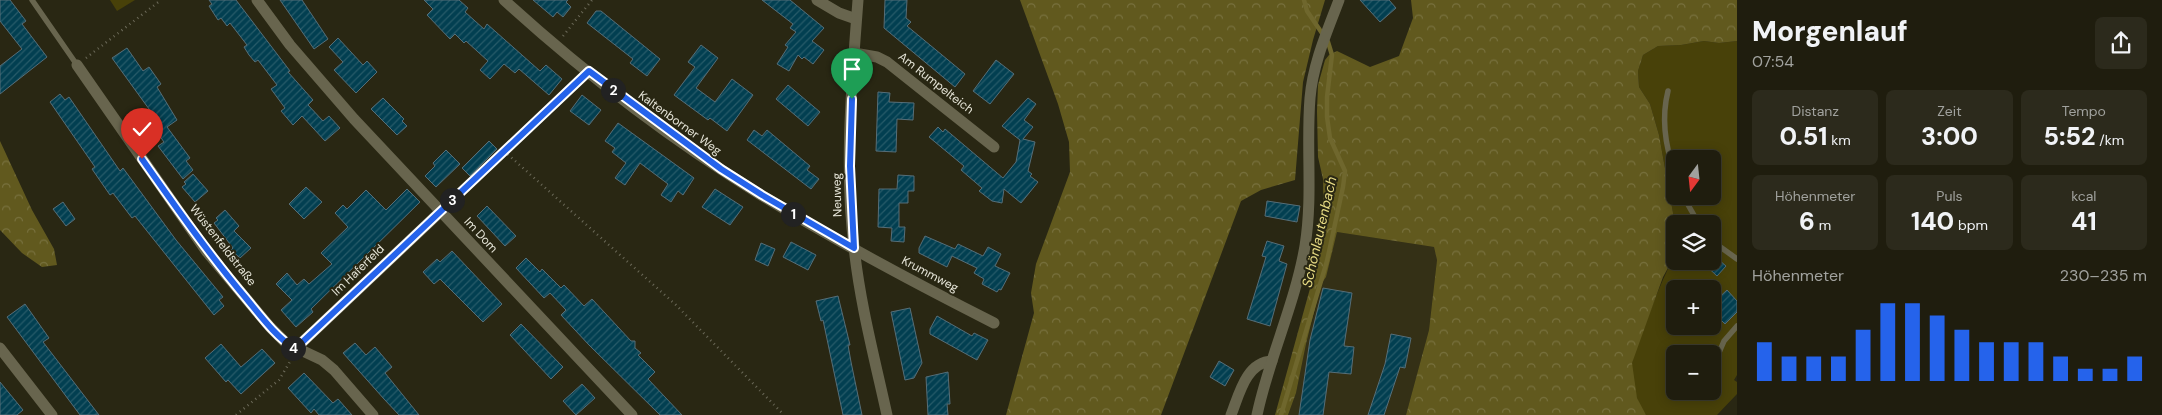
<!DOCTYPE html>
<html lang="de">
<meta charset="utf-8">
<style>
body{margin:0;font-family:"DM Sans",sans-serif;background:#2c2a1c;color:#f1f3f6;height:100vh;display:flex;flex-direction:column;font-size:19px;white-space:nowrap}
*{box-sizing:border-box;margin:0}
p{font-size:16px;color:#a1a29e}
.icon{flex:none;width:28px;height:28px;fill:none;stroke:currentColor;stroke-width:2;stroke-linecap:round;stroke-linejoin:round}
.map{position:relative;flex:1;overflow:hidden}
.panel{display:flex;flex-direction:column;background:#1f1d0e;width:425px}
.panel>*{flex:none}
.needle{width:32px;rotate:195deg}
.tools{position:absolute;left:1666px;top:150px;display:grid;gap:10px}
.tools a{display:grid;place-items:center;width:55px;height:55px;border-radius:8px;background:#1f1d0e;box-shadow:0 2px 12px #0003,0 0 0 1px #3c3b2e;font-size:25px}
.pin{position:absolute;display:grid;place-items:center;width:42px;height:42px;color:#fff;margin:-51px -21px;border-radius:50% 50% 50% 0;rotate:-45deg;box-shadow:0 0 5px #0007}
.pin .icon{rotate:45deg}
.km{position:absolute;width:25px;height:25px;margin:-12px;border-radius:50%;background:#222;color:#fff;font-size:14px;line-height:25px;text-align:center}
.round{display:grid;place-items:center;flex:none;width:52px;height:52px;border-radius:8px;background:#2c2a1c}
.head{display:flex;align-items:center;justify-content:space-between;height:85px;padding:0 15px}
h1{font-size:28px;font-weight:800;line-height:38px}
.stats{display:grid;grid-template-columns:repeat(3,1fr);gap:8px;height:85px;padding:5px 15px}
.stats div{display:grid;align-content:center;border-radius:8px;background:#2c2a1c;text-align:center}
.stats b{font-size:25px;font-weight:800}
.stats small{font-size:14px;font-weight:400}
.stats p{font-size:14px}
.chart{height:140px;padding:10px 15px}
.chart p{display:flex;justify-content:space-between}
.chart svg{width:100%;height:90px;margin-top:5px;stroke:#2563eb;stroke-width:6}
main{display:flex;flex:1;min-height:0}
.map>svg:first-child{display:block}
</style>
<main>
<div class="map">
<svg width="1737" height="415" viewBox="0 0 1737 415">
<defs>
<pattern id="forest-crowns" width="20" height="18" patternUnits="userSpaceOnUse" patternTransform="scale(1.25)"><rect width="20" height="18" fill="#61591e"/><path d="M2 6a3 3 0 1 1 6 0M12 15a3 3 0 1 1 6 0" fill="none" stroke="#78713e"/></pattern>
<pattern id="building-hatch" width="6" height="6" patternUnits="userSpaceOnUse" patternTransform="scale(1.25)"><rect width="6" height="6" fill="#023f51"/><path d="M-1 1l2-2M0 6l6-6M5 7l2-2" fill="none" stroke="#275b69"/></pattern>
</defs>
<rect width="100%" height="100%" fill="#292713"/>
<path fill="#343016" d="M1337,232L1434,247L1437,260L1429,330L1406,415H1288L1296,393L1306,344Z"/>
<g fill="#484109" fill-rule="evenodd">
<path d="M110,0H135L117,11Z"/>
<path d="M1704,41L1719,43L1737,41V375L1734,380L1737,382V394L1717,415H1646C1636,402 1630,380 1632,363C1633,352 1639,340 1643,330C1653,304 1662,279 1675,255V261H1712V224H1675L1659,135L1650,104L1639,87L1638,71L1643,55L1658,46L1681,45ZM1675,159H1712V196H1675ZM1675,289H1712V326H1675ZM1675,354H1712V391H1675Z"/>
</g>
<g fill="url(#forest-crowns)">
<path d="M1020,0H1325L1313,40L1303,82L1295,180L1261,190L1241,201L1161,415H1006L1034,313L1031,293L1036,264L1070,172L1069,142L1058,104Z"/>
<path d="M1411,0H1737V41L1719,43L1704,41L1681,45L1658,46L1643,55L1638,71L1639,87L1650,104L1659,135L1675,224V255L1663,277L1632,363L1637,398L1646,415H1406L1429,330L1437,260L1434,247L1337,232L1326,277L1321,284L1306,344L1296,393L1288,415H1275L1324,238L1323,179L1318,157L1317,111L1318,85L1325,60L1329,55L1337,51L1370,67L1399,56L1413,18Z"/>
<path d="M0,141L32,210L54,249L57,265L42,267L22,253L0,230Z"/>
</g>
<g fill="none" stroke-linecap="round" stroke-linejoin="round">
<path stroke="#6f672d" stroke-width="4.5" d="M1281,415L1327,261L1343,187L1345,171L1330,138L1327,117V97L1332,55L1328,42L1307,11L1304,0"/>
</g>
<g fill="url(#building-hatch)" stroke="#566e78">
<path d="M0,0H10L26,21L22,24L47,57L0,94V66L22,49L0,21Z"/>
<path d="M209,0H236L290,71L288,72L313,100L308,105L323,121L329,116L340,128L325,141L302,116L293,125L281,111L285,108L271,89L277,85L258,60L255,62L249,55L244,47L247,45L230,23L227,26L221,18L218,20L209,6L212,4Z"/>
<path d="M280,0H302L328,39L314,49Z"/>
<path d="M424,0H459L468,8L465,12L484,29L487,24L540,71L546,65L562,79L549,95L519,69L515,73L504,64L490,79L480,70L488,61L466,41L464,43L455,34L450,39L427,15L433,9Z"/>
<path d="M533,0H568L566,2L571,7L563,17L557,12L553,17Z"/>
<path d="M762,0H790L824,28L812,41L824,50L813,64L804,57L802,59L798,55L789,71L777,64L788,47L785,45L796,32L790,28L793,24Z"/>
<path d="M885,0H907L906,18L911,22L907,26L965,74L955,87L884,28Z"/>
<path d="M1360,0H1389L1396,8L1380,22Z"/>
<path d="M596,11H601L660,59L647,76L630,63L633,59L587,23Z"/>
<path d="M338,38L363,65L367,61L377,72L356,93L334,70L343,62L329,47Z"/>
<path d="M701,45L718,58L696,88L715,102L732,79L753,95L727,131L710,118L708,120L674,95L695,67L688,62Z"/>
<path d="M127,48L143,71L149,67L161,84L157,87L177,120L167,127L190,158L186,161L193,170L183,179L158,146L164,142L151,124L157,120L112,58Z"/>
<path d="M996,60L1014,74L990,104L973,91Z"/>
<path d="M788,85L820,112L808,126L776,99Z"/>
<path d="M878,92L890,93L889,102L914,103L913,120L897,119L896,152L876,151Z"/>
<path d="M60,94L65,100L69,97L120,171L123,168L176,240L223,297L219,300L224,306L214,315L135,216L132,218L113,193L110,195L92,169L95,167L50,102Z"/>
<path d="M582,95L601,110L589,125L570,111Z"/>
<path d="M383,98L404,119L402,121L407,126L397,135L371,109Z"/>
<path d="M1028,98L1036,104L1024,120L1033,127L1023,139L1035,142L1028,171L1032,174L1030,176L1038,182L1021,203L1004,189L1002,203L992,201L979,191L982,188L961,170L964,166L929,137L938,127L943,132L945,129L1003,178L1016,162L1020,140L1002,126Z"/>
<path d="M618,123L694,178L683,195L678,191L671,202L661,195L668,184L640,163L625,185L615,178L626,163L612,152L615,148L605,141Z"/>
<path d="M754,130L762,136L767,130L810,166L807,170L819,179L811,189L747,140Z"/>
<path d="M489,141L497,149L470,176L462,168Z"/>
<path d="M446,150L460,164L436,187L425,176L435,166L433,163Z"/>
<path d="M193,174L208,191L195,202L182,187L186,184L184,182Z"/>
<path d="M898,175L914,176V191H908V203H899V227H905L904,242L891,241L892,228L878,227L879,189H897Z"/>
<path d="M306,187L322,202L304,219L289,204Z"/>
<path d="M407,189L420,202L311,309L313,312L296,327L281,310L292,300L276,284L287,273L297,285L304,279L309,284L332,264L321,253L348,227L335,213L343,205L347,209L366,190L386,210Z"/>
<path d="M715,189L743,207L730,225L702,207Z"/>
<path d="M1267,201L1300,206L1297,222L1265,216Z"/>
<path d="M63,202L75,219L66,226L53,209Z"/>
<path d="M487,206L516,236L505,246L477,216Z"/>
<path d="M225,210L239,226L234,231L251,248L240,258L231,250L233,248L214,223L218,220L216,218Z"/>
<path d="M925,236L955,249L958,244L983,256L988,247L1001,254L995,266L1010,273L1001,290L999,289L997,292L982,284L984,279L974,273L977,268L952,256L947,267L919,253V248Z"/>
<path d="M1267,241L1284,246L1279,261L1287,264L1270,326L1247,319L1266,257L1262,256Z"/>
<path d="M791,242L816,255L808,270L783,257Z"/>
<path d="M761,243L775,249L768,266L755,260Z"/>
<path d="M452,251L502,304L483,322L440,279L434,284L423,272L437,259L440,262Z"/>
<path d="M1712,254L1726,266L1717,276L1701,261H1712Z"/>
<path d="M526,258L540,272L542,269L561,288L564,285L584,306L592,299L631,341H635V348L641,353L638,355L655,372L648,379L682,415H660L589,345L561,315L566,310L550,293L544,298L516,268Z"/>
<path d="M1323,288L1352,293L1344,346L1354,347L1351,374L1329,372L1323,415H1299L1310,340Z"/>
<path d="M1727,290L1737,301V312L1725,324L1712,311V304Z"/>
<path d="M838,296L850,345H848L851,362L862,415H843L823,320L821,321L816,301Z"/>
<path d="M25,304L49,338L43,342L99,415H80L7,317Z"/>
<path d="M910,308L922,363L914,378L905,380L891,312Z"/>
<path d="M937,316L972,336L974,333L988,340L977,360L930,334V329Z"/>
<path d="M521,324L563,367L551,379L510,335Z"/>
<path d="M1391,334L1411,338L1405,368L1400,367L1384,415H1368L1385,364Z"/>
<path d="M355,343L366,355L375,347L392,367L385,373L419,415H399L384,399L343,353Z"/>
<path d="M221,344L241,367L262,349L275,363L241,394L228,380L226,382L205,358Z"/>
<path d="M1219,361L1234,370L1225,386L1210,377Z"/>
<path d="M948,372L950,404H947L948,415H928L926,377Z"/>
<path d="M304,373L333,403L338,399L352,415H319L314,409L311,413L288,388Z"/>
<path d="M0,382L23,410L17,415H0Z"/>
<path d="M582,384L595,398L576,415L563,401Z"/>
</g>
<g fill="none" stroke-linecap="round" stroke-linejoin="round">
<g stroke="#6c6a59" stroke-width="2.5" stroke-dasharray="1 4" stroke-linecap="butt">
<path d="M563,36L592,0"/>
<path d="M86,58L161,0"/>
<path d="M504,151L676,305L784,415"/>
<path d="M450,202L579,81"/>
<path d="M236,415L279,380L291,360"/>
</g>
<g stroke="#68654e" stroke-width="5.5">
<path d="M32,0L77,65"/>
<path d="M1668,91C1661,119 1665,146 1675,173"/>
<path d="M1683,196L1699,224"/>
<path d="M1712,241L1737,259"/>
<path d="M1712,369L1724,341L1737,326"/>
</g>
<g stroke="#68654e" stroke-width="11">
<path d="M257,0L290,45L354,119L632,415"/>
<path d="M504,0C583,72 670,139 761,195C836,241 915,283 994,323"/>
<path d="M817,0L839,13L856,19"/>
<path d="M858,0C852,81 844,166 854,247C860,304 875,360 887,415"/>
<path d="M854,53L877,57L887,62L994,147"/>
<path d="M77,65L207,252L270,327L286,343L322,360L334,370L373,415"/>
<path d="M0,348L52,415"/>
<path d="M295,349L440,212"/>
<path d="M1231,415C1239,395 1246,362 1272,361"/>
<path d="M1257,415C1269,358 1295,304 1305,246C1313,196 1306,148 1310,98C1313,63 1327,32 1339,0"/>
</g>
</g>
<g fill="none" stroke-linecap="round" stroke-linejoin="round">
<g stroke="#fff" stroke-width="10">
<path id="route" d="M142,159C175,206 208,253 245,297C260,315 275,336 295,349L589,71L721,169L762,195L854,248L850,166L852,99"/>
</g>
<use href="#route" stroke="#2563eb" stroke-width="6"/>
</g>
<g text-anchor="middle" stroke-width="4" stroke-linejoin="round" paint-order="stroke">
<g font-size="12" fill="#e6e5d8" stroke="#292713">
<text transform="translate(936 83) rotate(38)" y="4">Am Rumpelteich</text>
<text transform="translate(680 123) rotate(36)" y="4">Kaltenborner Weg</text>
<text transform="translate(837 195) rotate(-91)" y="4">Neuweg</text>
<text transform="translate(481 235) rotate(47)" y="4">Im Dom</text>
<text transform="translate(223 245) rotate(52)" y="4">Wüstenfeldstraße</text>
<text transform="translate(358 270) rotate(-44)" y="4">Im Haferfeld</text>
<text transform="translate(930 274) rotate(28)" y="4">Krummweg</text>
</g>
<g font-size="14" font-style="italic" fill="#e6da83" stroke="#292713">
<text transform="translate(1319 232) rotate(-77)" y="5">Schönlautenbach</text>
</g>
</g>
</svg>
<div class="tools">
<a><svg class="needle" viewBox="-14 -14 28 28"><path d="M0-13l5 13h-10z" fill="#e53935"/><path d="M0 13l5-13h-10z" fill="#a1a29e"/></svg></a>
<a><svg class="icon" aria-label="layers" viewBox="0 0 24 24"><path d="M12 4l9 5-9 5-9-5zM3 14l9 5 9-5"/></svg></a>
<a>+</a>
<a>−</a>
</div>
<div class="pin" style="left:852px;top:99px;background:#1e9e55"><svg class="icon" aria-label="arrive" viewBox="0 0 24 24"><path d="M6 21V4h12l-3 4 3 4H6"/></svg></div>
<div class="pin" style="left:142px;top:159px;background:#d93025"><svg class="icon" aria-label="check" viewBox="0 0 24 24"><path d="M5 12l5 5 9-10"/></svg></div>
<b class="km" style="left:793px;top:214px">1</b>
<b class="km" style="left:613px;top:90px">2</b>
<b class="km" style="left:452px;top:200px">3</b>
<b class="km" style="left:293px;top:348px">4</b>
</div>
<section class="panel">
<div class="head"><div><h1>Morgenlauf</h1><p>07:54</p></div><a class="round"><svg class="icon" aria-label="share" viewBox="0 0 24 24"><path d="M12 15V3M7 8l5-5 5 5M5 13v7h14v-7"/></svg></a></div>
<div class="stats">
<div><p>Distanz</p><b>0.51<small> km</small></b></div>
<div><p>Zeit</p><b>3:00</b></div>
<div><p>Tempo</p><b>5:52<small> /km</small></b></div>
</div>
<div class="stats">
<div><p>Höhenmeter</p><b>6<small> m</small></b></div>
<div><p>Puls</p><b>140<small> bpm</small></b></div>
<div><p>kcal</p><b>41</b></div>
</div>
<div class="chart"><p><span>Höhenmeter</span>230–235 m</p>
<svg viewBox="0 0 160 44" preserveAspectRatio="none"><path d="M5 44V25M15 44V32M25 44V32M35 44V32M45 44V19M55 44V6M65 44V6M75 44V12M85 44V19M95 44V25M105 44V25M115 44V25M125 44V32M135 44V38M145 44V38M155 44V32"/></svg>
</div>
</section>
</main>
